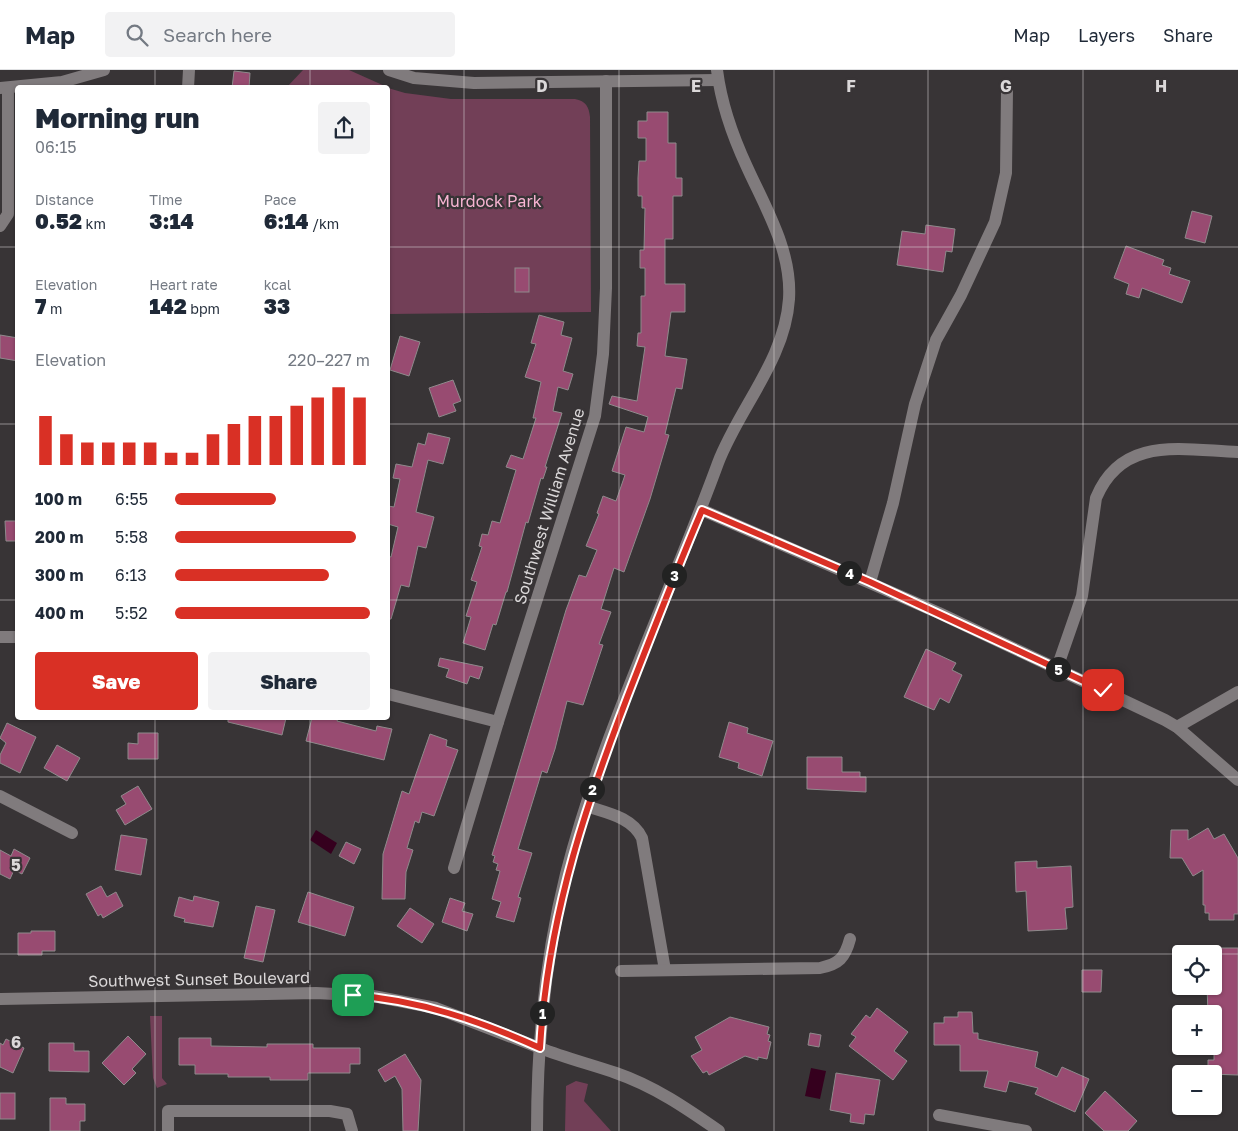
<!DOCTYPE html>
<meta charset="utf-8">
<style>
body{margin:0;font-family:"Golos Text",sans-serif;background:#f2f2f3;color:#1f2937;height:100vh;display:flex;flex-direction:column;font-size:19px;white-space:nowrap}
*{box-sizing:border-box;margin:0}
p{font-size:16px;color:#747a83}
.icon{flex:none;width:28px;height:28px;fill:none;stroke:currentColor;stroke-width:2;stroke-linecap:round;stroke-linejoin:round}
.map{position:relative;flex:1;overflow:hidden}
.sheet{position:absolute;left:15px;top:15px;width:375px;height:635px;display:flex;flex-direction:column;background:#fff;border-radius:5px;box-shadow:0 1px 4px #0004}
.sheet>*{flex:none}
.tools{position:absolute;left:1172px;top:875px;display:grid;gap:10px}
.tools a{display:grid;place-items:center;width:50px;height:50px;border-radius:5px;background:#fff;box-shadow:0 1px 4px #0004;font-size:25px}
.pin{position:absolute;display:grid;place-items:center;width:42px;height:42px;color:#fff;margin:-21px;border-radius:10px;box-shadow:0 2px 8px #0006}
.km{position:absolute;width:25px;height:25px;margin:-12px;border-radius:50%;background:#222;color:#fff;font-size:14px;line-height:25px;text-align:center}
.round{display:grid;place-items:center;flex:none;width:52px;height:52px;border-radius:5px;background:#f2f2f3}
.headline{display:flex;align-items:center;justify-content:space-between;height:85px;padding:0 20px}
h1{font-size:28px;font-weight:800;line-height:38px}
.metrics{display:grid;grid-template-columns:repeat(3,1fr);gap:8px;height:85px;padding:5px 20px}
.metrics div{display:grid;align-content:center}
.metrics b{font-size:21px;font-weight:800}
.metrics small{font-size:14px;font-weight:400}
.metrics p{font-size:14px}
.chart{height:140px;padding:10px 20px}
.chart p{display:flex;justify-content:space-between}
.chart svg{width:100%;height:90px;margin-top:5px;stroke:#d93025;stroke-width:6}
.button{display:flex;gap:10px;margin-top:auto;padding:10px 20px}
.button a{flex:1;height:58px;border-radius:5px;background:#d93025;color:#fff;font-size:20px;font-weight:800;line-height:58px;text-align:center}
.button a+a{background:#f2f2f3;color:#1f2937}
ul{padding:0 20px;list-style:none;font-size:16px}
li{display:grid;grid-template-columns:80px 60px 1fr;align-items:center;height:38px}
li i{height:12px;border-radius:6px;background:#d93025}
header{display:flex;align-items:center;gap:30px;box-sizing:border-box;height:70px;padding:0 25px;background:#fff;border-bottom:1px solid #e0e1e3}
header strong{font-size:24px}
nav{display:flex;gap:28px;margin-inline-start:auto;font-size:18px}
.search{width:350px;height:45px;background:#f2f2f3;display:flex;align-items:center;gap:12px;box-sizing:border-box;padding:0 18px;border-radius:5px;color:#747a83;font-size:19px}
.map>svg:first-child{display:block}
</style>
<header>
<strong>Map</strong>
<div class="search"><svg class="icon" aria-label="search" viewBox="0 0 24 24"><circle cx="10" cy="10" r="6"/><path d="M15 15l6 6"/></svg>Search here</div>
<nav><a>Map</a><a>Layers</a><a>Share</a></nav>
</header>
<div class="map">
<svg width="1238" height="1061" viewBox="0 0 1238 1061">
<rect width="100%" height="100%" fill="#383436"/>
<g fill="#723f57">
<path d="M303,0H349L387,17H287Z"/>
<path d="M388,18L405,23L451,29H575C586,31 589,37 590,47L591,242L388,244Z"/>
<path d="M150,946H162V1008L167,1014L157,1018L153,1008Z"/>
<path d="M576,1011L588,1014L584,1031L611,1061H565L566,1016Z"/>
</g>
<g fill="#35001e">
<path d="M316,760L337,773L331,784L310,770Z"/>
<path d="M811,998L826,1001L820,1029L805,1026Z"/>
</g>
<g fill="#984b71" stroke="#8f8a8c">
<path d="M234,1L250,3L249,18H232Z"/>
<path d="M647,42H668V73H676V108H682V126H673V169H665V214H685V242H671L665,286L687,289L682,319L676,318L665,364L669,365L650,429L624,502L614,498L601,539L611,542L599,574L603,575L583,635L567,631L555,679L547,703L542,701L518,779L532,783L518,827L521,828L514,852L496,847L501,832L492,829L500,801L496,800L498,794L493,792L495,786L492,785L566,540L579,505L586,507L597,480L586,476L599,444L597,443L603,426L616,431L625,405L612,401L626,357L644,362L648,347L609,334L612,326L637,331L645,277L637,276L638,263H641V226H645V198H640V180H644L645,138H642V126H638V108L639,91H646V68H638V51H647Z"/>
<path d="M1192,141L1212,146L1205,173L1185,168Z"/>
<path d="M926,155L955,159L952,182L946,181L943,202L897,195L902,161L925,164Z"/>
<path d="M1126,176L1164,190L1162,195L1171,198L1169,204L1190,211L1182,233L1142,218L1139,228L1126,224L1129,214L1114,208Z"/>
<rect x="515" y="198" width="14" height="24"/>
<path d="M539,245L564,252L561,265L572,268L563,301L573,304L568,320L558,317L553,341L562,343L545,397H547L543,409L541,408L528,453L526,452L507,522H506L496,555L493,554L485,580L463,573L471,547L466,546L477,512L471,510L482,477L479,476L482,464L488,465L492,451L500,453L516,400L506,397L511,385L523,389L536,348H533L541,312L525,307L536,274L531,273Z"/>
<path d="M0,265L18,268V291L0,288Z"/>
<path d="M400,266L420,272L409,306L390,300Z"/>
<path d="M453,310L461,331L453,334L456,341L439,347L429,318Z"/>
<path d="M428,363L450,368L443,394L428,390L416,442L434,447L426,478L418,476L409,517L401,515L391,549H388V486L391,487L398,457L388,454V436L394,437L400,409L393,408L396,394L412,397L418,373L425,375Z"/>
<path d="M5,451H18V471H6Z"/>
<path d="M926,579L956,593L952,600L962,605L949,633L940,628L934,640L904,627Z"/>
<path d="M440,588L483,597L479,609L470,606L467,614L446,607L449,599L438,596Z"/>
<path d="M228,648H286L282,665L228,652Z"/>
<path d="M312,648H338L337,651L376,661L377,656L392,659L384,690L306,671Z"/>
<path d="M729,652L748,658L747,663L773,671L762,706L738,698L739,693L719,687Z"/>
<path d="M7,653L36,667L20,703L0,693V685L6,673L0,668Z"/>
<path d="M138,663H158V689H128V673L138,674Z"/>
<path d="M430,664L447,670L446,676L458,680L434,746L422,742L419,753L415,751L407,778L413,780L406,802L405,829H382L383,784L402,721L409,724Z"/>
<path d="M57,675L80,688L67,711L44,698Z"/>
<path d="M807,687H842V702H860V707H866V722L807,719Z"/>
<path d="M138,716L152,739L125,755L116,740L126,734L121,726Z"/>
<path d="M1208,758L1214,769L1224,764L1238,788V844H1234V850H1209V843H1205V835H1203V800L1193,806L1182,788H1170L1171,760H1188V770Z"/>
<path d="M121,765L147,769L141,805L115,800Z"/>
<path d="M346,772L361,779L354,794L339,786Z"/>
<path d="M14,779L30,788L22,804L14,800L10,809L0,804V780L11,786Z"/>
<path d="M1037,791V798L1071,796L1073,837L1065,838L1067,859L1028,861L1026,821L1016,822L1015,792Z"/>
<path d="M101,816L107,827L116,822L123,836L103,848L101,844L98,846L86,824Z"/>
<path d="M308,822L354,837L345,866L298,852Z"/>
<path d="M194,826L219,832L213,857L184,852L185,849L174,846L179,827L193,831Z"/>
<path d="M450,828L465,833L462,841L473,844L467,861L442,852Z"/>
<path d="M256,836L275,840L263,892L244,888Z"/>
<path d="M410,838L434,854L422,873L397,856Z"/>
<path d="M31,861H55V881H42V885H18V863H31Z"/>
<path d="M1214,878H1238V1005L1208,1004V990H1214V944H1208L1207,916H1214Z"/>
<path d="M1082,900H1102L1101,922H1082Z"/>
<path d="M877,938L908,962L894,981L907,991L893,1010L849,976L856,967L851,964L866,945L870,948Z"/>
<path d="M958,942H972L973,963H978V969L1038,982L1035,997L1057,1007L1062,997L1089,1009L1075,1042L1035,1024L1038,1018L1009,1011L1006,1022L984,1017L988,1001H960V975H934V953H944V947H958Z"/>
<path d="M730,947L769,957L767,964L770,965L768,971L771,972L767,989L758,987V990L745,986L709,1005L707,1001L703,1003L691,986L702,980L695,967Z"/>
<path d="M810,963L821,965L819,977L808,975Z"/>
<path d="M128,966L146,984L132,999L136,1003L124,1015L102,993Z"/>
<path d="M179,968H211V976L267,977V974H313V978H360V994H350V1003H308V1010H270V1007H228V1004H195V995H179Z"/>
<path d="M6,969L24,978L13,1003L0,997V973L3,975Z"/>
<path d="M49,973H74V981H89V1002L49,1001Z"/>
<path d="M405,984L421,1010L418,1061H403L402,1019L395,1006L385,1012L378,1000Z"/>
<path d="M836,1003L880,1010L874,1045L865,1044L864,1054L850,1052L851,1044L830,1040Z"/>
<path d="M1105,1021L1137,1051L1128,1061H1104L1085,1043Z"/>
<rect x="0" y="1023" width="15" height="26"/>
<path d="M50,1028H66V1034H85V1051H80V1061H50Z"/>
</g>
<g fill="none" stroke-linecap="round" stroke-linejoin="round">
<g stroke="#807b7d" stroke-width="12">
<path d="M389,0L414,8L474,13L718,10"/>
<path d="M0,18L62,12L104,0"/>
<path d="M188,18L189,0"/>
<path d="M0,156L8,144V18"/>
<path d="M702,440L939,543L1165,650L1177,657L1238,710"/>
<path d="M870,512L893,433L915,334L936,270L961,225L995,152L1006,103L1007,20"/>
<path d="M0,567H18"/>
<path d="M1057,598L1082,526L1096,428C1122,365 1182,380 1238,382"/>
<path d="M388,624L498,652"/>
<path d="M1177,657L1238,622"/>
<path d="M0,726L72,763"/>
<path d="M586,736C607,743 632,747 642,768L665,900"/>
<path d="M454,798L498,652L595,346L603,284L606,218V11"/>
<path d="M621,901L820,898C839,894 845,888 850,869"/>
<path d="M540,978C565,988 590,994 616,1003C654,1016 686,1038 719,1061"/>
<path d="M939,1045L1026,1061"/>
<path d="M168,1061V1041H330L347,1044L352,1061"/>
</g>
<g stroke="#807b7d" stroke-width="12">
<path d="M0,929L316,923L373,926L436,938L540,978"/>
<path d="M537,1061C537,975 545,888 566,804C602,663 668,530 718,393C739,338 785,290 789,229C792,181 766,139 747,97C733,67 721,32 717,0"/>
</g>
</g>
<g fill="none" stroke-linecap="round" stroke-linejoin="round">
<g stroke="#fff" stroke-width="10">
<path id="route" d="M353,925C419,930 480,951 540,978C548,842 588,727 637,602C658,548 679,494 702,440L870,512L1103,620"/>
</g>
<use href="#route" stroke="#d93025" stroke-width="6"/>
</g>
<path fill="none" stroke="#dbd8d9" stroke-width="1" stroke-opacity="0.55" d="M155,0V18M310,0V18M464,0V1061M619,0V1061M774,0V1061M928,0V1061M1083,0V1061M0,177H18M388,177H1238M0,354H18M388,354H1238M0,530H18M388,530H1238M155,648V1061M310,648V1061M0,707H1238M0,884H1181M1214,884H1238"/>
<g text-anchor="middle" stroke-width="4.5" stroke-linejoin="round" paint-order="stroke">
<g font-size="16" fill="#f7b4d2" stroke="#383436">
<text x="489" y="137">Murdock Park</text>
</g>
<g font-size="16" fill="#dbd8d9" stroke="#383436">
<text transform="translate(549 436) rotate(-73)" y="6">Southwest William Avenue</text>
<text transform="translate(199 909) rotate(-1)" y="6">Southwest Sunset Boulevard</text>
</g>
</g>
<g font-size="16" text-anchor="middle" font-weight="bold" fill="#dbd8d9" stroke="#383436" stroke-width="4.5" stroke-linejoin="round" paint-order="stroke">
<text x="542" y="22">D</text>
<text x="696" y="22">E</text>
<text x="851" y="22">F</text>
<text x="1006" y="22">G</text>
<text x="1161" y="22">H</text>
<text x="16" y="801">5</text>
<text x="16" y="978">6</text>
</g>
</svg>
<div class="tools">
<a><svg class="icon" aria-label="locate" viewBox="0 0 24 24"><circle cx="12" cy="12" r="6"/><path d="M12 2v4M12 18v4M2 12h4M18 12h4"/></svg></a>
<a>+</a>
<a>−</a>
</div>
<div class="pin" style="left:353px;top:925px;background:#1e9e55"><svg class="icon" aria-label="arrive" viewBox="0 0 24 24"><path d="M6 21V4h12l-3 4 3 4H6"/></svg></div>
<div class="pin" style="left:1103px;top:620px;background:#d93025"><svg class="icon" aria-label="check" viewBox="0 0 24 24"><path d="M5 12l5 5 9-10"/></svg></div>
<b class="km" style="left:542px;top:943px">1</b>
<b class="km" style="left:592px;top:719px">2</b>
<b class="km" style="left:674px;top:505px">3</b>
<b class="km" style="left:849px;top:503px">4</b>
<b class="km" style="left:1058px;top:599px">5</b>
<section class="sheet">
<div class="headline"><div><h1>Morning run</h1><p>06:15</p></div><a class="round"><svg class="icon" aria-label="share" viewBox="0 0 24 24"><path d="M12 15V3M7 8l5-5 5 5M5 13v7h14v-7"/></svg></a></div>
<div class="metrics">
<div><p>Distance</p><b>0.52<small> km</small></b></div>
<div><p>Time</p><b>3:14</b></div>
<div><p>Pace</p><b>6:14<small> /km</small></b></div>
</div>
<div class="metrics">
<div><p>Elevation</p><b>7<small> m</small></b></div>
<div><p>Heart rate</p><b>142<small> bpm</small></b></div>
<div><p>kcal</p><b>33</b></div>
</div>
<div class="chart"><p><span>Elevation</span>220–227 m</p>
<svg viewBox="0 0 160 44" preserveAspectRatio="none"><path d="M5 44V20M15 44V29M25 44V33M35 44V33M45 44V33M55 44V33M65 44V38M75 44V38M85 44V29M95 44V24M105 44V20M115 44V20M125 44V15M135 44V11M145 44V6M155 44V11"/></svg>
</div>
<ul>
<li><b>100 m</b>6:55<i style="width:52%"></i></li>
<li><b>200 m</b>5:58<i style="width:93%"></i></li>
<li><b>300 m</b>6:13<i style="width:79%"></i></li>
<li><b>400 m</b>5:52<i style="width:100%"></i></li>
</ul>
<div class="button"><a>Save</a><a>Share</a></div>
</section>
</div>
